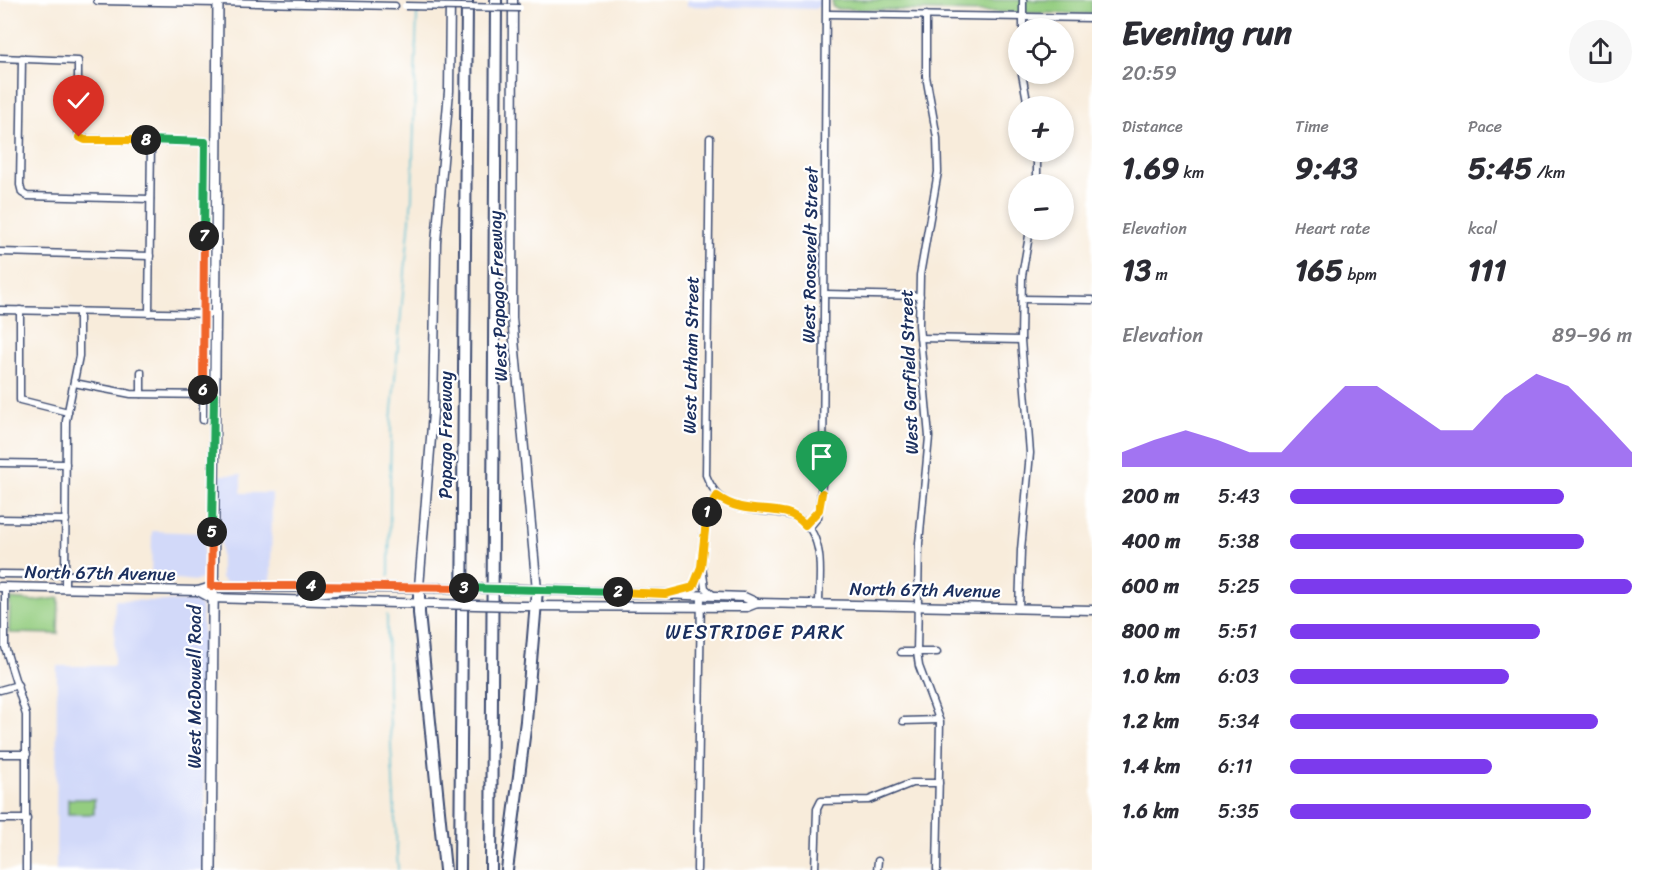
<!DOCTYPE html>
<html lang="en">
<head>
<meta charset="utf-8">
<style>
	:root { --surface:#fff; --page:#f7f7f7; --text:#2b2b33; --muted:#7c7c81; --accent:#7c3aed }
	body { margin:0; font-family:Sriracha,sans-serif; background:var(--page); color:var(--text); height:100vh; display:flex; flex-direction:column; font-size:22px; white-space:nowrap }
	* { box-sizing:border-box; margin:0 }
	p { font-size:20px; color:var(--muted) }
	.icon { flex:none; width:33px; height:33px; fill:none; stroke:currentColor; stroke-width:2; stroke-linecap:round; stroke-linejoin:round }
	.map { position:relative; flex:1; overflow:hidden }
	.details { display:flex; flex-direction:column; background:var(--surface); width:570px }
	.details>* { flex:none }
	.controls { position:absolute; left:1008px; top:18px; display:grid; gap:12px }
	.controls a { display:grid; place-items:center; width:66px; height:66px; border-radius:50%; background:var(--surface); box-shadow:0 3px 9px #0003; font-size:30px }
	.pin { position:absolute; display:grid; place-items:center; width:51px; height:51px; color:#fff; margin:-62px -26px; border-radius:50% 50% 50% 0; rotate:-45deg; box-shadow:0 0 6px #0007 }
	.pin .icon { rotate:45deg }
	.km { position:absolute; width:30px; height:30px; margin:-15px; border-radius:50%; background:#222; color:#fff; font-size:16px; line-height:30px; text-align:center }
	.round { display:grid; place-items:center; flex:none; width:63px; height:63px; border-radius:32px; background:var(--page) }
	.headline { display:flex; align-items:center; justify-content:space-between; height:102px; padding:0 30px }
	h1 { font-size:33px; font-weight:700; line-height:45px }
	.metrics { display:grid; grid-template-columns:repeat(3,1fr); gap:9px; height:102px; padding:6px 30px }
	.metrics div { display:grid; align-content:center }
	.metrics b { font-size:30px; font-weight:700 }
	.metrics small { font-size:16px; font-weight:400 }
	.metrics p { font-size:16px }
	.chart { height:168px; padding:12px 30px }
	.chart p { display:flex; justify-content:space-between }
	.chart svg { width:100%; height:108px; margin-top:6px; fill:var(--accent); opacity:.7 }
	ul { padding:0 30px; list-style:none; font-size:20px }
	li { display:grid; grid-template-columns:96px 72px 1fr; align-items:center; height:45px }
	li i { height:15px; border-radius:8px; background:var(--accent) }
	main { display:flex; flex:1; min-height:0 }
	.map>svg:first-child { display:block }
</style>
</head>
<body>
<main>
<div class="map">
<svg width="1092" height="870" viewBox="0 0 1092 870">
	<rect width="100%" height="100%" fill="#fff"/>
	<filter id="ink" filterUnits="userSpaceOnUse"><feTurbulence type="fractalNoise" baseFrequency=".0167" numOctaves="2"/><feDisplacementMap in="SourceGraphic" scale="12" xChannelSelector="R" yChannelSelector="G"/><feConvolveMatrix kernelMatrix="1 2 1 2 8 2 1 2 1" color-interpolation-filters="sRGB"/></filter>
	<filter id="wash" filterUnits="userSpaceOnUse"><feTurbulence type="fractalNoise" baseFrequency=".008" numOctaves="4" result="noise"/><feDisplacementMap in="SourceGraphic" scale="24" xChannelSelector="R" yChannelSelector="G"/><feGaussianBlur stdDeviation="1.35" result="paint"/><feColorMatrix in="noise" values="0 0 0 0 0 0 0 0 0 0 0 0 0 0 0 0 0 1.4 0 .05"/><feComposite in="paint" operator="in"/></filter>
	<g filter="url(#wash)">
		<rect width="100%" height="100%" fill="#f8ecdb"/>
		<g fill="#d2d9f9">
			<path d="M687,0h135l-1,5 -6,4 -128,-3z"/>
			<path d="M220,475h21v18h31l-1,89h-45l-5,-4z"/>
			<path d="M152,531l52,2 -1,45 -6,3 -32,-3 -14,2z"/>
			<path d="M115,600l79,2 7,4 3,36 -3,111 4,43 -1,74h-148l1,-204h57z"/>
		</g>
		<g fill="#94cd80" stroke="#587e6f" stroke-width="1.5">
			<path d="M832,0h260v14l-256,-5 -4,-3z"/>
			<path d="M59,598l-1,36 -49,-1 1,-34 24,2z"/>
			<rect x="68" y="799" width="26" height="15"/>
		</g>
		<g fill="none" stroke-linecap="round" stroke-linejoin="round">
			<g stroke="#52bbd0" stroke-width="1.5">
				<path d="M389,575l2,-154 21,-224 5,-187"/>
				<path d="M387,615l1,77 10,178"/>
			</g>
		</g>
	</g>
	<g filter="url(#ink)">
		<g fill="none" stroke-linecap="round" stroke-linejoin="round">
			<g stroke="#3c4b71" stroke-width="9">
				<g id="street">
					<path d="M218,2l177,4"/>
					<path d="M828,14l264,4"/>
					<path d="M926,15v61l11,62 1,34 -18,103 -1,50 10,112 -10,106 -2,109 2,14 21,56 -3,148"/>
					<path d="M1023,28v-28"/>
					<path d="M0,58l78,3v67l1,9 6,2 120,3 -2,278"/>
					<path d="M22,58l-2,127 2,8 5,3 123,3"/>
					<path d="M1022,74l6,32"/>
					<path d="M710,138l-4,337c25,65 98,7 112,74 4,17 1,37 1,55"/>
					<path d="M1037,152v32"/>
					<path d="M0,252l150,4"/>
					<path d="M825,294l95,2"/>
					<path d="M1022,299l70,1"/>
					<path d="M0,310l215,4"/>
					<path d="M20,310v90l48,12"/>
					<path d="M149,313l2,-173"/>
					<path d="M920,338l101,2"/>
					<path d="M74,383l57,11 83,1"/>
					<path d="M141,394v-22"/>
					<path d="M0,463l66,1"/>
					<path d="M0,519l66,1"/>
					<path d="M809,528l9,-11 5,-41 3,-476"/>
					<path d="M702,567l3,21 9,8"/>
					<path d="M0,574l85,1"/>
					<path d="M5,587v60l21,68v155"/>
					<path d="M65,588l1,-167 13,-65v-45"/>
					<path d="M680,592l13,-5c18,-30 2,-59 24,-91"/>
					<path d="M1019,609l2,-59 9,-97 -9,-113 1,-64 8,-46"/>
					<path d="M901,652h36"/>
					<path d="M0,690l18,-5"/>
					<path d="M903,721l36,-1"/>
					<path d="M0,754h27"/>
					<path d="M0,819h27"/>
					<path d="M697,870l4,-275"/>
					<path d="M815,870l2,-61 4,-8 48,-1 43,-17h27"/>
					<path d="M877,870l1,-9"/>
				</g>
			</g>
			<g stroke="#3c4b71" stroke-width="11">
				<g id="secondary">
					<path d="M98,0l120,2"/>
					<path d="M513,0l-1,318 25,272"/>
					<path d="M0,587l198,4 13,-4 223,1"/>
					<path d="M419,587l14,-174 3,-171 13,-151 1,-91"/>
					<path d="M519,589l225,8 13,6"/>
					<path d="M198,591l13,7 223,6"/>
					<path d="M299,601l6,-7 49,-5"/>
					<path d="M520,606l227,1 10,-4 335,7"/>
				</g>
			</g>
			<g stroke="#3c4b71" stroke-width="12">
				<path id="primary" d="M211,870l7,-870"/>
			</g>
			<g stroke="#3c4b71" stroke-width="14">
				<g id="highway">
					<path d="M419,587v26l26,257"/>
					<path d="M460,870l7,-870"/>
					<path d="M491,870l5,-870"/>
					<path d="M507,870l19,-149 11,-131"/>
				</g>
			</g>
			<use href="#street" stroke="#fff" stroke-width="6"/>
			<use href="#secondary" stroke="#fff" stroke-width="8"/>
			<use href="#primary" stroke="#fff" stroke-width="9"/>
			<use href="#highway" stroke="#fff" stroke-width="10"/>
			<g stroke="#3c4b71" stroke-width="9" stroke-linecap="butt">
				<path id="street-bridge" d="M405,6l115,2"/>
			</g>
			<g stroke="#3c4b71" stroke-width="11" stroke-linecap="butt">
				<g id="secondary-bridge">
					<path d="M434,588l85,1"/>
					<path d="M434,604l86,2"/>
				</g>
			</g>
			<use href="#street-bridge" stroke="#fff" stroke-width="6"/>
			<use href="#secondary-bridge" stroke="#fff" stroke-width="8"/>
		</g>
	</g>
	<g fill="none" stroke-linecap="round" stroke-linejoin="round" filter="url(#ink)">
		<g stroke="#fff" stroke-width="12">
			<path id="split-1" d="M707,512l10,-16c31,24 66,3 88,29l14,-15 3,-17"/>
		</g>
		<g stroke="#fff" stroke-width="12">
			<path id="split-2" d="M618,592l48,2 27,-7 8,-20 6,-55"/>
		</g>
		<g stroke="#fff" stroke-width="12">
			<path id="split-3" d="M464,588l154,4"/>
		</g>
		<g stroke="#fff" stroke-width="12">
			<path id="split-4" d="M311,586l153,2"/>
		</g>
		<g stroke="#fff" stroke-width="12">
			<path id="split-5" d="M212,532l-1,54h100"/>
		</g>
		<g stroke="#fff" stroke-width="12">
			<path id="split-6" d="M203,390v5h11l-2,137"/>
		</g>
		<g stroke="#fff" stroke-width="12">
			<path id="split-7" d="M203,390l1,-154"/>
		</g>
		<g stroke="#fff" stroke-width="12">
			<path id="split-8" d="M146,140l59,2 -1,94"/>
		</g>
		<g stroke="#fff" stroke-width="12">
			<path id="split-9" d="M79,137l6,3h61"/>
		</g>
		<use href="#split-1" stroke="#f5b400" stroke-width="8"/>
		<use href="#split-2" stroke="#f5b400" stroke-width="8"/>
		<use href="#split-3" stroke="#22a559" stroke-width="8"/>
		<use href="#split-4" stroke="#f0652b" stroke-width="8"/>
		<use href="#split-5" stroke="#f0652b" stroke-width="8"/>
		<use href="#split-6" stroke="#22a559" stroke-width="8"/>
		<use href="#split-7" stroke="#f0652b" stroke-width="8"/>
		<use href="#split-8" stroke="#22a559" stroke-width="8"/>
		<use href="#split-9" stroke="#f5b400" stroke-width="8"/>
	</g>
	<g text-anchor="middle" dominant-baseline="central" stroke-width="4.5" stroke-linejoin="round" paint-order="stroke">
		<g font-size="18" fill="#1b2f5e" stroke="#fff">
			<text transform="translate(810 255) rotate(-89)">West Roosevelt Street</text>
			<text transform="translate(498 296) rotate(-92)">West Papago Freeway</text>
			<text transform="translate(691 355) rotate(-89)">West Latham Street</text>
			<text transform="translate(909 372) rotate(-92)">West Garfield Street</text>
			<text transform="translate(446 435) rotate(-90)">Papago Freeway</text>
			<text transform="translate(100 573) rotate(1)">North 67th Avenue</text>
			<text transform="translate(925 590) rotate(1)">North 67th Avenue</text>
			<text transform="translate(195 687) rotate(-90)">West McDowell Road</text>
		</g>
		<g font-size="20" letter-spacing="1.5" fill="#1b2f5e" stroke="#fff">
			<text x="755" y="632">WESTRIDGE PARK</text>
		</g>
	</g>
</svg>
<div class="controls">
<a><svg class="icon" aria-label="locate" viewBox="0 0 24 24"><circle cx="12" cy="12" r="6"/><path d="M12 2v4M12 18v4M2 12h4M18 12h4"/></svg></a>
<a>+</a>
<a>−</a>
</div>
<div class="pin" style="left:822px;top:493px;background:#1e9e55"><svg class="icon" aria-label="arrive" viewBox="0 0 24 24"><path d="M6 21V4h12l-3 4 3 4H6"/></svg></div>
<div class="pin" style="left:79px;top:137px;background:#d93025"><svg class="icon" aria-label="check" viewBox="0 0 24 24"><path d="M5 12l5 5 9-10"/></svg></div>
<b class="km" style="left:707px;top:512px">1</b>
<b class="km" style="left:618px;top:592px">2</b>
<b class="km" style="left:464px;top:588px">3</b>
<b class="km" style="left:311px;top:586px">4</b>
<b class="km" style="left:212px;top:532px">5</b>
<b class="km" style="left:203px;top:390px">6</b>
<b class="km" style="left:204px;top:236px">7</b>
<b class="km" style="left:146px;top:140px">8</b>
</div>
<section class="details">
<div class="headline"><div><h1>Evening run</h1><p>20:59</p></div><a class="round"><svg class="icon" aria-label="share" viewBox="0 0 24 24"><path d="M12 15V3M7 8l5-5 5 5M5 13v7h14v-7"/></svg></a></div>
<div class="metrics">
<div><p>Distance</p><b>1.69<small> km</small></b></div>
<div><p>Time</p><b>9:43</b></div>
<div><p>Pace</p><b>5:45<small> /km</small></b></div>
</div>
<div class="metrics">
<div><p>Elevation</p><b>13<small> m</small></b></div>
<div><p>Heart rate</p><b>165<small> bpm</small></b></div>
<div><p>kcal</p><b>111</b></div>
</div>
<div class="chart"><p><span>Elevation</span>89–96 m</p>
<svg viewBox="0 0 160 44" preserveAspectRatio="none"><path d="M0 44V38L10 33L20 29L30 33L40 38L50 38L60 24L70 11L80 11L90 20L100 29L110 29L120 15L130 6L140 11L150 24L160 38V44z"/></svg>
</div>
<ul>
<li><b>200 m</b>5:43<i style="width:80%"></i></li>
<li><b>400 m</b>5:38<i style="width:86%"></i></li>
<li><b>600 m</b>5:25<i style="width:100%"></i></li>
<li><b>800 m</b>5:51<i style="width:73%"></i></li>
<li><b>1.0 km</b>6:03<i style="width:64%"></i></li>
<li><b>1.2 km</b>5:34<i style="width:90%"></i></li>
<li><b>1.4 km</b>6:11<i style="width:59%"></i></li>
<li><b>1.6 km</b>5:35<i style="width:88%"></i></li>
</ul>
</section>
</main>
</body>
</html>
